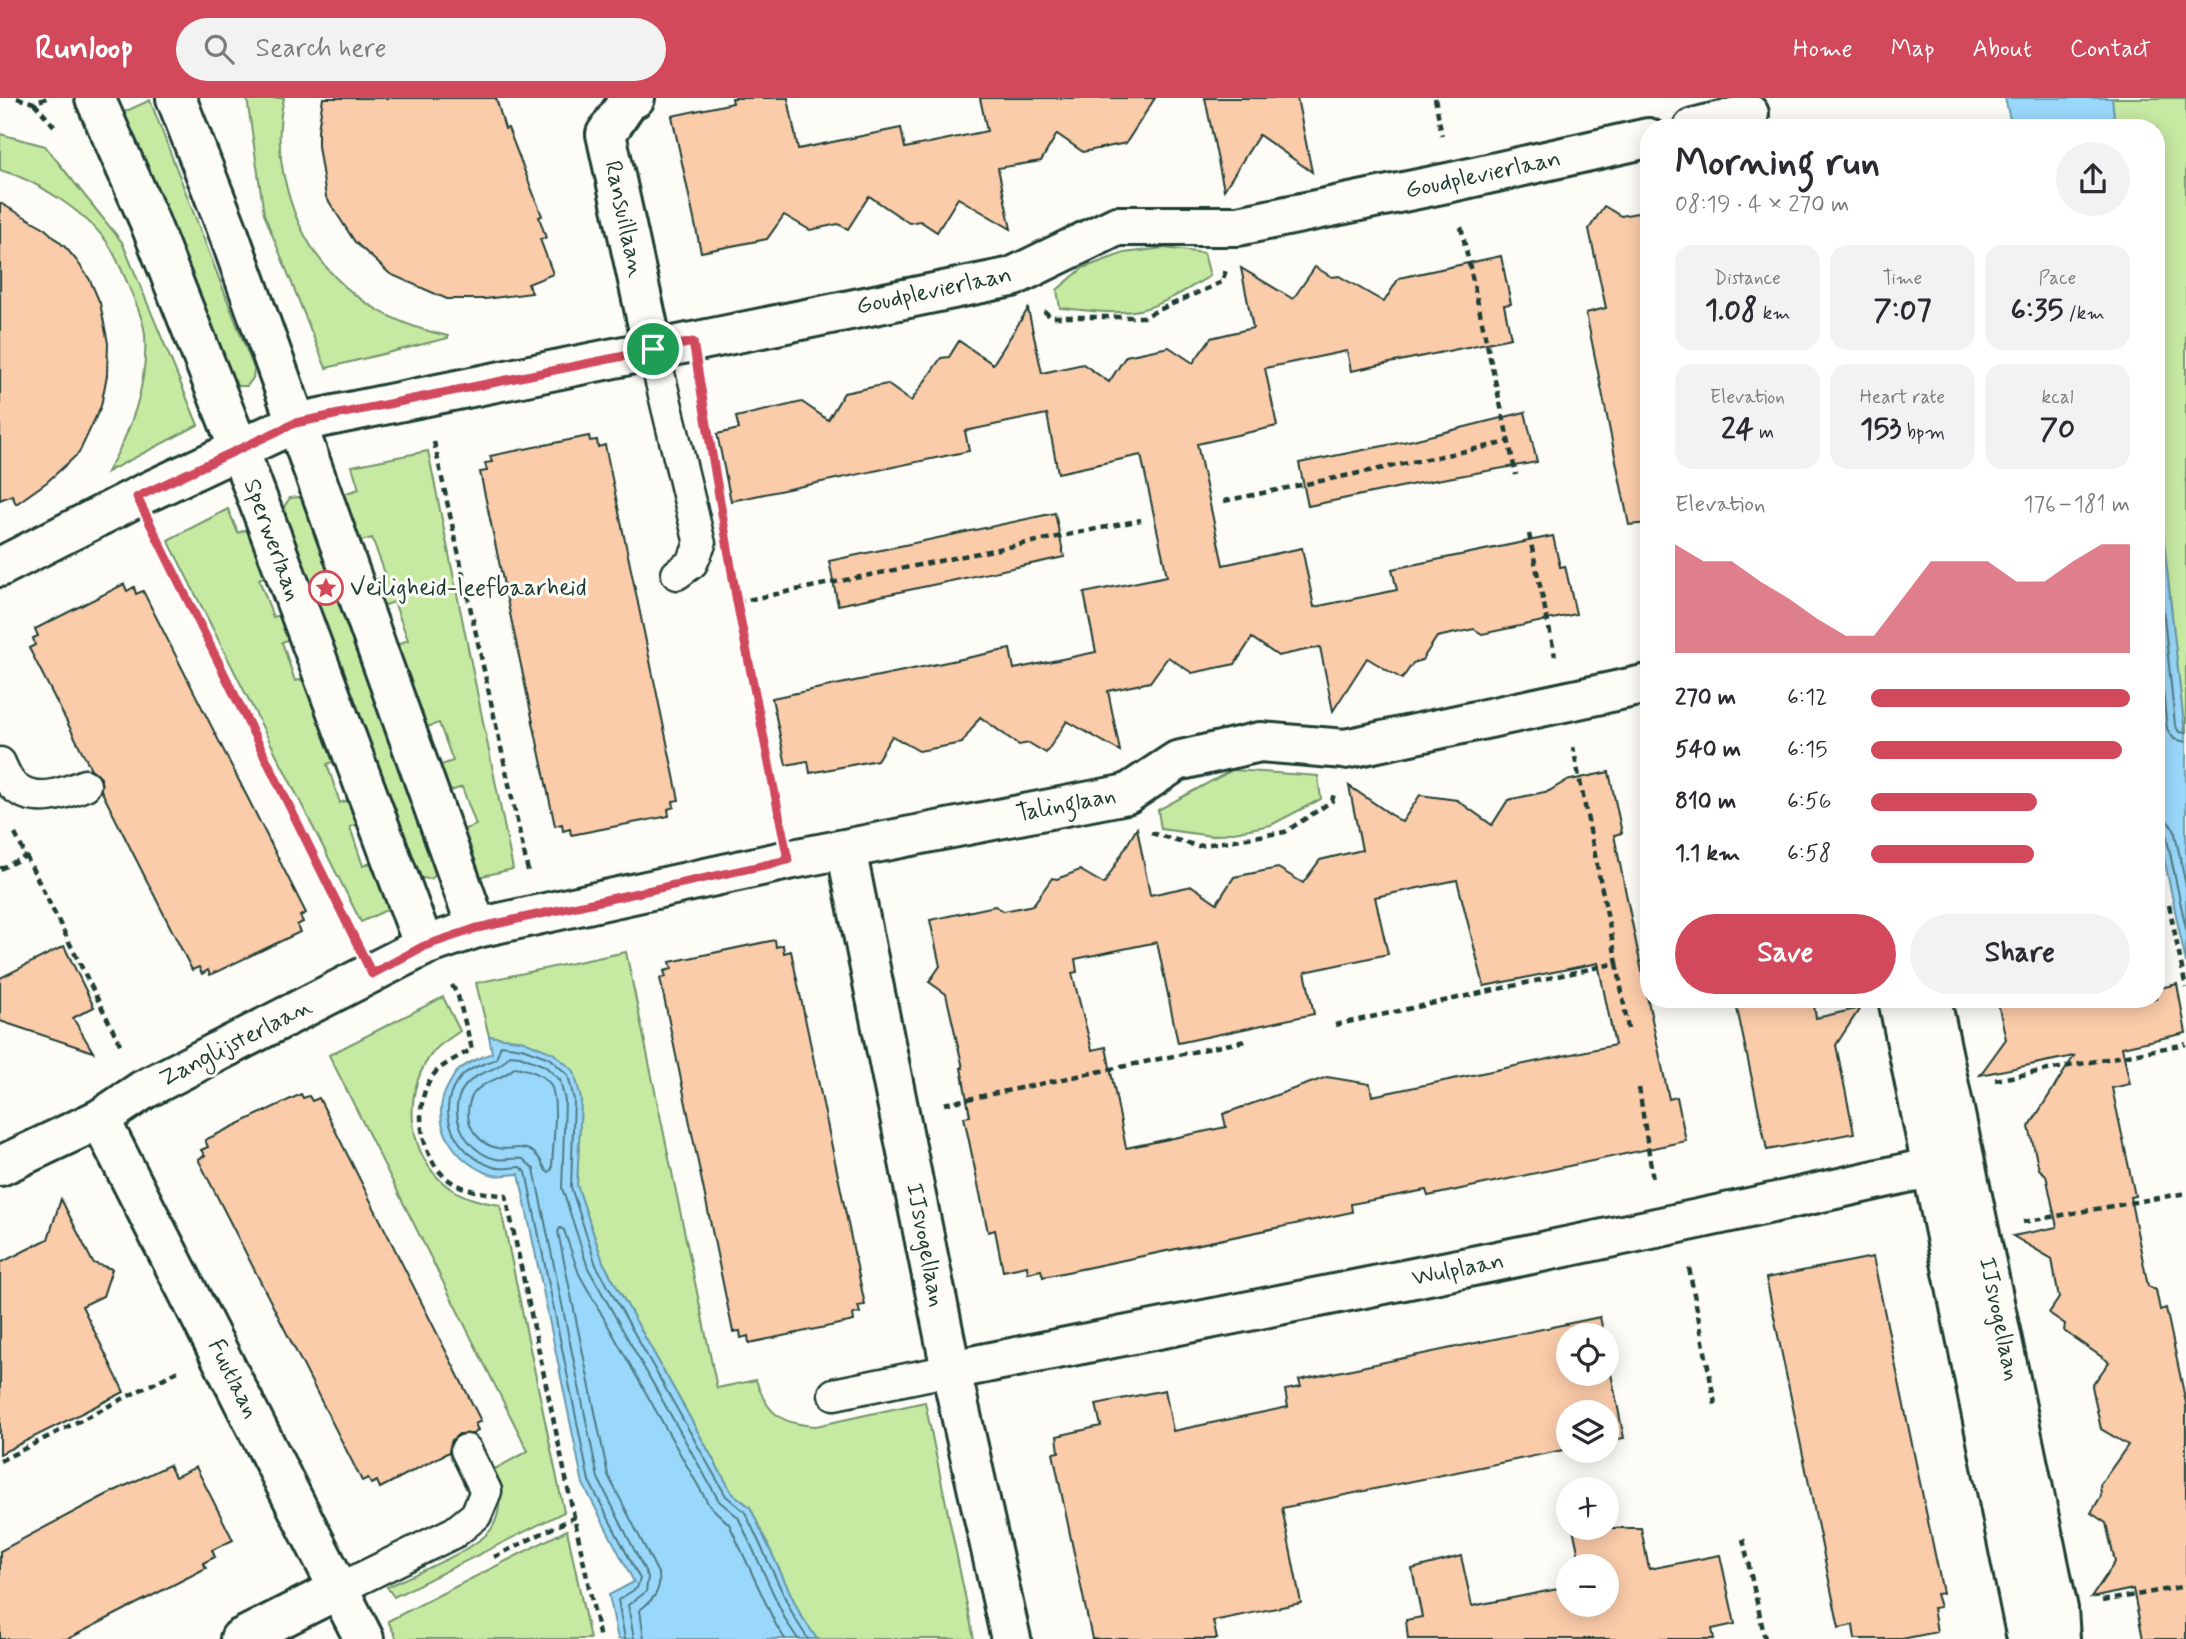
<!DOCTYPE html>
<html lang="en">
<head>
<meta charset="utf-8">
<style>
	:root { --surface:#fff; --page:#f2f2f3; --text:#2b2b33; --muted:#7c7c81; --accent:#d1495b }
	body { margin:0; font-family:Mynerve,sans-serif; background:var(--page); color:var(--text); height:100vh; display:flex; flex-direction:column; font-size:26px; white-space:nowrap }
	* { box-sizing:border-box; margin:0 }
	p { font-size:23px; color:var(--muted) }
	.icon { flex:none; width:38px; height:38px; fill:none; stroke:currentColor; stroke-width:2; stroke-linecap:round; stroke-linejoin:round }
	.map { position:relative; flex:1; overflow:hidden }
	.side { position:absolute; left:1640px; top:21px; width:525px; height:889px; display:flex; flex-direction:column; background:var(--surface); border-radius:28px; box-shadow:0 4px 18px #0003 }
	.side>* { flex:none }
	.tools { position:absolute; left:1556px; top:1225px; display:grid; gap:14px }
	.tools a { display:grid; place-items:center; width:63px; height:63px; border-radius:50%; background:var(--surface); box-shadow:0 4px 18px #0003; font-size:35px }
	.pin { position:absolute; display:grid; place-items:center; width:60px; height:60px; color:#fff; margin:-30px; border:4px solid #fff; border-radius:50%; box-shadow:0 2px 7px #0007 }
	.round { display:grid; place-items:center; flex:none; width:74px; height:74px; border-radius:37px; background:var(--page) }
	.summary { display:flex; align-items:center; justify-content:space-between; height:119px; padding:0 35px }
	h1 { font-size:38px; font-weight:800; line-height:52px }
	.metrics { display:grid; grid-template-columns:repeat(3,1fr); gap:10px; height:119px; padding:7px 35px }
	.metrics div { display:grid; align-content:center; border-radius:18px; background:var(--page); text-align:center }
	.metrics b { font-size:30px; font-weight:800 }
	.metrics small { font-size:19px; font-weight:400 }
	.metrics p { font-size:19px }
	.chart { height:196px; padding:14px 35px }
	.chart p { display:flex; justify-content:space-between }
	.chart svg { width:100%; height:126px; margin-top:7px; fill:var(--accent); opacity:.7 }
	.action { display:flex; gap:14px; margin-top:auto; padding:14px 35px }
	.action a { flex:1; height:80px; border-radius:42px; background:var(--accent); color:#fff; font-size:28px; font-weight:800; line-height:80px; text-align:center }
	.action a+a { background:var(--page); color:var(--text) }
	ul { padding:0 35px; list-style:none; font-size:23px }
	li { display:grid; grid-template-columns:112px 84px 1fr; align-items:center; height:52px }
	li i { height:18px; border-radius:9px; background:var(--accent) }
	header { display:flex; align-items:center; gap:42px; box-sizing:border-box; height:98px; padding:0 35px; background:var(--accent); color:#fff }
	header strong { font-size:33px }
	nav { display:flex; gap:38px; margin-inline-start:auto; font-size:24px }
	.search { width:490px; height:63px; background:var(--page); display:flex; align-items:center; gap:18px; box-sizing:border-box; padding:0 24px; border-radius:38px; color:var(--muted); font-size:26px }
	.map>svg:first-child { display:block }
</style>
</head>
<body>
<header>
<strong>Runloop</strong>
<div class="search"><svg class="icon" aria-label="search" viewBox="0 0 24 24"><circle cx="10" cy="10" r="6"/><path d="M15 15l6 6"/></svg>Search here</div>
<nav><a>Home</a><a>Map</a><a>About</a><a>Contact</a></nav>
</header>
<div class="map">
<svg width="2186" height="1541" viewBox="0 0 2186 1541">
	<rect width="100%" height="100%" fill="#fdfcf7"/>
	<filter id="ink" filterUnits="userSpaceOnUse"><feTurbulence type="fractalNoise" baseFrequency=".0143" numOctaves="2"/><feDisplacementMap in="SourceGraphic" scale="14" xChannelSelector="R" yChannelSelector="G"/><feConvolveMatrix kernelMatrix="1 2 1 2 8 2 1 2 1" color-interpolation-filters="sRGB"/></filter>
	<g filter="url(#ink)">
		<g fill="#c7eaa3" stroke="#73946c" stroke-width="2">
			<path d="M247,0h37c-7,30 -5,62 3,91 21,81 80,130 161,147v2l-122,30 -62,-154z"/>
			<path d="M2112,0h74v646l-30,-275v-341h-41z"/>
			<path d="M150,2l104,269 -1,9 -6,8h-12l-113,-273z"/>
			<path d="M0,36l45,12 77,96 76,183 -91,47c25,-42 41,-88 38,-137 -1,-14 -8,-29 -13,-41 -7,-17 -14,-34 -23,-49 -22,-32 -72,-65 -109,-75z"/>
			<path d="M1164,150l40,5 6,23c-22,13 -47,29 -71,34 -25,5 -54,0 -79,-2l-3,-18 26,-22 41,-15z"/>
			<path d="M428,353l85,418 -35,8 -16,-47 14,-5 -14,-38 -14,5 -10,-26 15,-5 -14,-38 -15,5 -30,-82 14,-6 -14,-38 -14,5 -9,-25 15,-6 -14,-38 -15,4 -17,-47 19,-6 -7,-23z"/>
			<path d="M298,399l10,3 131,372 -8,7 -11,-1 -7,-7 -132,-360 9,-13z"/>
			<path d="M228,411l10,24 17,-7 18,47 -14,6 14,38 14,-4 8,24 -13,5 13,39 14,-3 31,81 -13,5 13,39 13,-5 10,24 -13,5 13,39 13,-5 17,46 -32,15 -193,-382z"/>
			<path d="M1232,672l86,6 3,23 -50,26 -59,11 -51,-7 -3,-19z"/>
			<path d="M626,854l91,436 39,-8c11,34 25,44 60,46l109,-24 49,237h-157l-17,-25 -50,-107 -18,-14 -129,-231 -26,-77 4,-86 -57,-58 -35,-5 -13,-53z"/>
			<path d="M443,899l17,34c-8,6 -19,12 -26,20 -31,37 -28,96 6,129 16,16 39,22 60,25l64,307 -170,85 -7,-10c24,-12 93,-39 105,-59 10,-17 10,-40 1,-58l35,-19 -199,-396z"/>
			<path d="M567,1432l23,109h-193l-9,-18z"/>
		</g>
		<g fill="#9ad8fb" stroke="#699aab" stroke-width="2">
			<path d="M2005,0h107l3,30h-103z"/>
			<path d="M2156,371l30,275v219l-30,-143z"/>
			<path d="M489,938l35,5 29,12 21,18 7,28 -4,86 26,77 129,231 18,14 50,107 17,25h-199l-9,-44 25,-13 -51,-98 -64,-310c-8,0 -18,3 -26,1 -36,-10 -65,-51 -46,-87 4,-6 6,-14 12,-18 9,-8 22,-13 33,-17z"/>
		</g>
		<g fill="none" stroke-linecap="round" stroke-linejoin="round">
			<g stroke="#507b84" stroke-width="2">
				<path d="M2156,439l19,188 4,7 7,1"/>
				<path d="M2156,525l11,106 7,10 12,3"/>
				<path d="M2156,721l11,2 7,8 12,57"/>
				<path d="M2156,730l6,1 4,5 20,95"/>
				<path d="M515,969c11,2 28,7 35,17 10,15 2,66 2,85l-3,3 -3,-1c-4,-9 -8,-17 -17,-21 -10,-5 -21,1 -32,-2 -15,-3 -29,-18 -29,-35 0,-8 3,-19 10,-24 11,-10 26,-10 37,-22z"/>
				<path d="M625,1541l-7,-39 19,-12 3,-9 -51,-98 -63,-309 -6,-5c-9,0 -19,3 -27,0 -37,-12 -62,-58 -31,-91 8,-9 23,-12 34,-17l5,-14 21,3 27,10 19,17 6,25 -3,87 25,78 130,231 19,16 49,105 14,22"/>
				<path d="M634,1541l-6,-34 18,-13 2,-15 -50,-99 -64,-309 -11,-10c-9,-2 -18,2 -27,0 -32,-7 -54,-52 -27,-77 14,-14 26,-8 41,-27l10,1 25,10 15,14 5,21 -3,87 26,80 131,233 19,16 48,104 12,18"/>
				<path d="M644,1541l-4,-29c12,-10 21,-17 19,-35l-51,-100 -50,-243 2,-4 4,2 15,44 130,231 20,19 47,101 9,14"/>
			</g>
		</g>
		<g fill="#fbccaa" stroke="#1f3d34" stroke-width="2" fill-rule="evenodd">
			<path d="M323,0h173l9,31 3,-1 34,88 -3,1 7,21 -6,1 13,35 -25,10 4,9 -47,6h-38l-57,-25 -35,-32 -29,-45 -8,-51v-16z"/>
			<path d="M732,0h56l10,51 103,-21 4,20 82,-17 -7,-33h175l-29,45 -43,9 -26,-18 -16,27 -43,7 13,61 -53,-31 -21,34 -17,-11 -11,2 -40,-27 -21,33 -10,-5 -28,6 -26,-15 -17,24 -66,13 -29,-136 61,-13z"/>
			<path d="M1205,0h92l15,74 -53,-37 -35,55z"/>
			<path d="M0,105l43,24 24,22 10,12 13,19 10,23 8,40 -1,32 -6,31 -22,47 -32,29 -31,22 -4,-9 -12,5z"/>
			<path d="M1604,108l17,10 27,-5v312l-19,2 -43,-212 20,-5 -17,-79z"/>
			<path d="M1501,158l10,48 -7,1 7,33 -160,33 -4,-20 -82,17 12,58 -80,18 26,121 79,-17 12,59 83,-17 -5,-21 161,-33 7,31 5,-1 11,48 -94,20 -8,-5 -37,8 -15,23 -9,3 -11,16 -35,-21 -34,53 -13,-64 -42,9 -26,-18 -17,26 -43,9 -24,-16 -18,25 -42,9 12,60 -53,-30 -21,32 -17,-10 -10,2 -39,-28 -18,26 -43,8 -27,-15 -15,24 -67,13 -2,-12 -22,4 -14,-67 238,-49 4,20 82,-17 -12,-59 83,-17 -26,-121 -83,18 -11,-59 -82,17 4,20 -238,50 -14,-67 22,-5 -3,-12 66,-15 26,18 16,-27 43,-9 24,17 30,-43 8,-1 10,-16 34,23 35,-55 14,64 41,-9 26,18 17,-26 43,-9 24,16 18,-25 42,-10 -12,-60 52,31 22,-32 17,10 7,-1 45,26 15,-24z"/>
			<path d="M1525,314l12,50 -117,21 -112,23 -9,-43 114,-23z"/>
			<path d="M589,338l1,5 7,-1 1,7 7,-2 74,355 -6,1 1,6 -6,2 1,7 -98,19 -1,-6 -7,2 -1,-7 -7,2 -75,-354 7,-1 -2,-8 7,-1 -2,-6z"/>
			<path d="M1055,415l9,44 -226,48 -9,-44z"/>
			<path d="M124,486l3,7 7,-4 2,7 7,-3 163,322 -6,3 3,6 -6,3 3,7 -90,43 -2,-5 -6,4 -3,-7 -7,3 -91,-180v-12l-10,-9 -62,-121 6,-3 -2,-7 5,-2 -3,-7z"/>
			<path d="M1609,674l13,61 -8,2 33,161 22,103 8,-2 9,44 -258,55 -2,-6 -75,14 1,8 -309,65 -2,-7 -13,3 -1,-7 -24,5 -8,-41 -7,2 -24,-115 6,-1 -9,-48h2l-17,-74 -17,-12 11,-16 -10,-46 65,-14 9,5 29,-6 19,-27 5,1 23,-9 24,14 33,-56 13,67 42,-9 25,17 17,-26 44,-9 25,15 17,-23 42,-10 -13,-64 53,36 18,-27 37,5 35,25 16,-25 41,-9 17,-10zM1457,782l27,106 114,-23 17,82 -243,51 -2,-12 -43,-7 -104,37 3,13 -100,21 -20,-101 -14,3 -20,-77 5,-1 -2,-13 82,-17 21,101 136,-29 -9,-42 83,-18 -13,-57z"/>
			<path d="M775,842l1,7 7,-2 1,8 7,-2 74,354 -7,1 2,7 -7,1 1,7 -105,22 -1,-7 -7,2 -1,-7 -7,1 -73,-354 6,-1 -2,-6 8,-2 -2,-7z"/>
			<path d="M64,848l30,61 -21,11 20,34 -93,-31v-43z"/>
			<path d="M2177,886l9,49 -64,14 8,37 -18,4 23,108 -5,1 18,89 8,4 4,20 6,-2 20,95v236h-43l-10,-50 -42,9 24,-36 -9,-39 -15,-10 10,-17 -1,-11 28,-40 -27,-16 -9,-43 17,-24 -45,-31 1,-7 -16,-11 10,-15 -7,-39 -39,-23 44,-9 -11,-52 -7,-6 -10,-42 45,-71 -94,19 26,-36 -9,-40h159v-10z"/>
			<path d="M1735,901h78l3,19 44,-10 -24,37 18,88 -87,17z"/>
			<path d="M301,996l2,4 6,-2 3,5 7,-3 162,323 -6,3 3,6 -5,4h-14l-7,6 -3,12 -69,36 -3,-7 -6,3 -3,-6 -6,3 -164,-322 7,-3 -4,-6 7,-3 -3,-7z"/>
			<path d="M61,1101l32,64 19,6 -9,27 -21,10 42,86 -124,62v-191l48,-24z"/>
			<path d="M1873,1159l70,336 -7,1 4,13 -7,1 4,24 -35,7h-47l-2,-14 -14,3 -73,-350z"/>
			<path d="M1600,1219l4,18h-36v39h38v-25l18,89 -18,3v-29h-38v37l-286,59 19,95 -88,18 4,18h-125l-39,-186 6,-1 -2,-16 44,-10 -5,-22 69,-14 8,41 115,-24 -3,-17 16,-3 -2,-7z"/>
			<path d="M169,1367l6,12 21,-10 37,73 -21,10 3,7 -12,6 3,5 -138,71h-68v-88l106,-56z"/>
			<path d="M1573,1430h68l8,41 71,-14 15,69 -23,5 2,10h-306l-2,-19 16,-3 -10,-48 49,-13 11,50 96,-19v18h38v-39h-25z"/>
		</g>
		<g fill="none" stroke-linecap="round" stroke-linejoin="round">
			<g stroke="#1f3d34" stroke-width="35">
				<g id="service">
					<path d="M653,251l47,195 -8,19 -15,11"/>
					<path d="M0,665c3,7 8,19 15,24 20,17 48,7 70,-2"/>
					<path d="M834,1296l117,-24"/>
					<path d="M339,1491l116,-57 21,-17 10,-24 -20,-41"/>
				</g>
			</g>
			<g stroke="#1f3d34" stroke-width="44">
				<g id="minor">
					<path d="M95,0l53,120 91,231 185,497"/>
					<path d="M176,0l50,128 251,702"/>
					<path d="M635,0l-6,2 -23,34 47,215"/>
					<path d="M1693,30l56,-14"/>
					<path d="M0,469l137,-70 158,-74 717,-146 105,-51h121l214,-44 196,-44"/>
					<path d="M846,751l105,521 60,269"/>
					<path d="M1898,901l129,640"/>
					<path d="M1931,901l127,610 2,30"/>
					<path d="M100,1021l264,520"/>
					<path d="M0,1068l100,-47 43,-29 281,-144 53,-18 311,-68 339,-66 50,-33 83,-19 85,7 303,-65"/>
					<path d="M951,1272c338,-67 676,-132 1012,-210"/>
					<path d="M240,1541l99,-50"/>
				</g>
			</g>
			<g stroke="#1f3d34" stroke-width="4.5" stroke-dasharray="7 5" stroke-linecap="butt">
				<path d="M17,0l17,5 13,-5"/>
				<path d="M1435,0l7,38"/>
				<path d="M34,5l20,23"/>
				<path d="M1461,129l55,248"/>
				<path d="M1044,213l7,6h92l79,-35 4,-12"/>
				<path d="M434,344l94,429"/>
				<path d="M1224,403l285,-59"/>
				<path d="M1529,436l26,122"/>
				<path d="M157,440l194,394"/>
				<path d="M732,478l47,239"/>
				<path d="M737,504l404,-82"/>
				<path d="M1151,735l47,13 87,-14 47,-31 2,-7"/>
				<path d="M15,736l107,214"/>
				<path d="M0,771l26,-13"/>
				<path d="M2169,807l17,83"/>
				<path d="M1617,865l11,66"/>
				<path d="M452,887l6,11 14,53c-10,6 -23,12 -33,20 -28,24 -21,85 6,108 16,14 40,16 61,19l94,443"/>
				<path d="M1335,927l282,-62 -44,-216"/>
				<path d="M1995,982l191,-36"/>
				<path d="M1639,990l14,92"/>
				<path d="M944,1006l301,-63"/>
				<path d="M2023,1124l163,-29"/>
				<path d="M1689,1170l27,141"/>
				<path d="M0,1363l178,-90"/>
				<path d="M1743,1441l22,100"/>
				<path d="M494,1459l81,-40"/>
				<path d="M2102,1503l84,-15"/>
			</g>
			<use href="#service" stroke="#fdfcf7" stroke-width="30"/>
			<use href="#minor" stroke="#fdfcf7" stroke-width="38"/>
		</g>
	</g>
	<g fill="none" stroke-linecap="round" stroke-linejoin="round" filter="url(#ink)">
		<g stroke="#fff" stroke-width="14">
			<path id="route" d="M693,244l44,260 51,258 -311,68 -53,18 -52,28 -235,-477 158,-74z"/>
		</g>
		<use href="#route" stroke="#d1495b" stroke-width="9"/>
	</g>
	<defs>
		<g id="sight-ring" transform="scale(1.75)"><circle r="9.5" fill="#fdfcf7" stroke="#d1495b" stroke-width="1.5"/><path d="M0-6L1.8-2.2L6-1.7L2.9 1.2L3.7 5.4L0 3.3L-3.7 5.4L-2.9 1.2L-6-1.7L-1.8-2.2Z" fill="#d1495b"/></g>
	</defs>
	<g fill-rule="evenodd">
		<use href="#sight-ring" x="326" y="490"/>
	</g>
	<g text-anchor="middle" dominant-baseline="central" stroke-width="6" stroke-linejoin="round" paint-order="stroke">
		<g font-size="24" fill="#1f3d34" stroke="#fdfcf7">
			<text transform="translate(1483 77) rotate(-12)">Goudplevierlaan</text>
			<text transform="translate(624 121) rotate(78)">Ransuillaan</text>
			<text transform="translate(934 193) rotate(-12)">Goudplevierlaan</text>
			<text transform="translate(272 442) rotate(70)">Sperwerlaan</text>
			<text transform="translate(1066 707) rotate(-11)">Talinglaan</text>
			<text transform="translate(236 945) rotate(-27)">Zanglijsterlaan</text>
			<text transform="translate(925 1147) rotate(79)">IJsvogellaan</text>
			<text transform="translate(1458 1172) rotate(-11)">Wulplaan</text>
			<text transform="translate(1999 1221) rotate(78)">IJsvogellaan</text>
			<text transform="translate(233 1281) rotate(63)">Fuutlaan</text>
		</g>
		<g font-size="24" fill="#1f3d34" stroke="#fdfcf7" text-anchor="start">
			<text x="350" y="490">Veiligheid-leefbaarheid</text>
		</g>
	</g>
</svg>
<div class="tools">
<a><svg class="icon" aria-label="locate" viewBox="0 0 24 24"><circle cx="12" cy="12" r="6"/><path d="M12 2v4M12 18v4M2 12h4M18 12h4"/></svg></a>
<a><svg class="icon" aria-label="layers" viewBox="0 0 24 24"><path d="M12 4l9 5-9 5-9-5zM3 14l9 5 9-5"/></svg></a>
<a>+</a>
<a>−</a>
</div>
<div class="pin" style="left:653px;top:251px;background:#1e9e55"><svg class="icon" aria-label="arrive" viewBox="0 0 24 24"><path d="M6 21V4h12l-3 4 3 4H6"/></svg></div>
<section class="side">
<div class="summary"><div><h1>Morning run</h1><p>08:19 · 4 × 270 m</p></div><a class="round"><svg class="icon" aria-label="share" viewBox="0 0 24 24"><path d="M12 15V3M7 8l5-5 5 5M5 13v7h14v-7"/></svg></a></div>
<div class="metrics">
<div><p>Distance</p><b>1.08<small> km</small></b></div>
<div><p>Time</p><b>7:07</b></div>
<div><p>Pace</p><b>6:35<small> /km</small></b></div>
</div>
<div class="metrics">
<div><p>Elevation</p><b>24<small> m</small></b></div>
<div><p>Heart rate</p><b>153<small> bpm</small></b></div>
<div><p>kcal</p><b>70</b></div>
</div>
<div class="chart"><p><span>Elevation</span>176–181 m</p>
<svg viewBox="0 0 160 44" preserveAspectRatio="none"><path d="M0 44V6L10 12L20 12L30 19L40 25L50 32L60 38L70 38L80 25L90 12L100 12L110 12L120 19L130 19L140 12L150 6L160 6V44z"/></svg>
</div>
<ul>
<li><b>270 m</b>6:12<i style="width:100%"></i></li>
<li><b>540 m</b>6:15<i style="width:97%"></i></li>
<li><b>810 m</b>6:56<i style="width:64%"></i></li>
<li><b>1.1 km</b>6:58<i style="width:63%"></i></li>
</ul>
<div class="action"><a>Save</a><a>Share</a></div>
</section>
</div>
</body>
</html>
